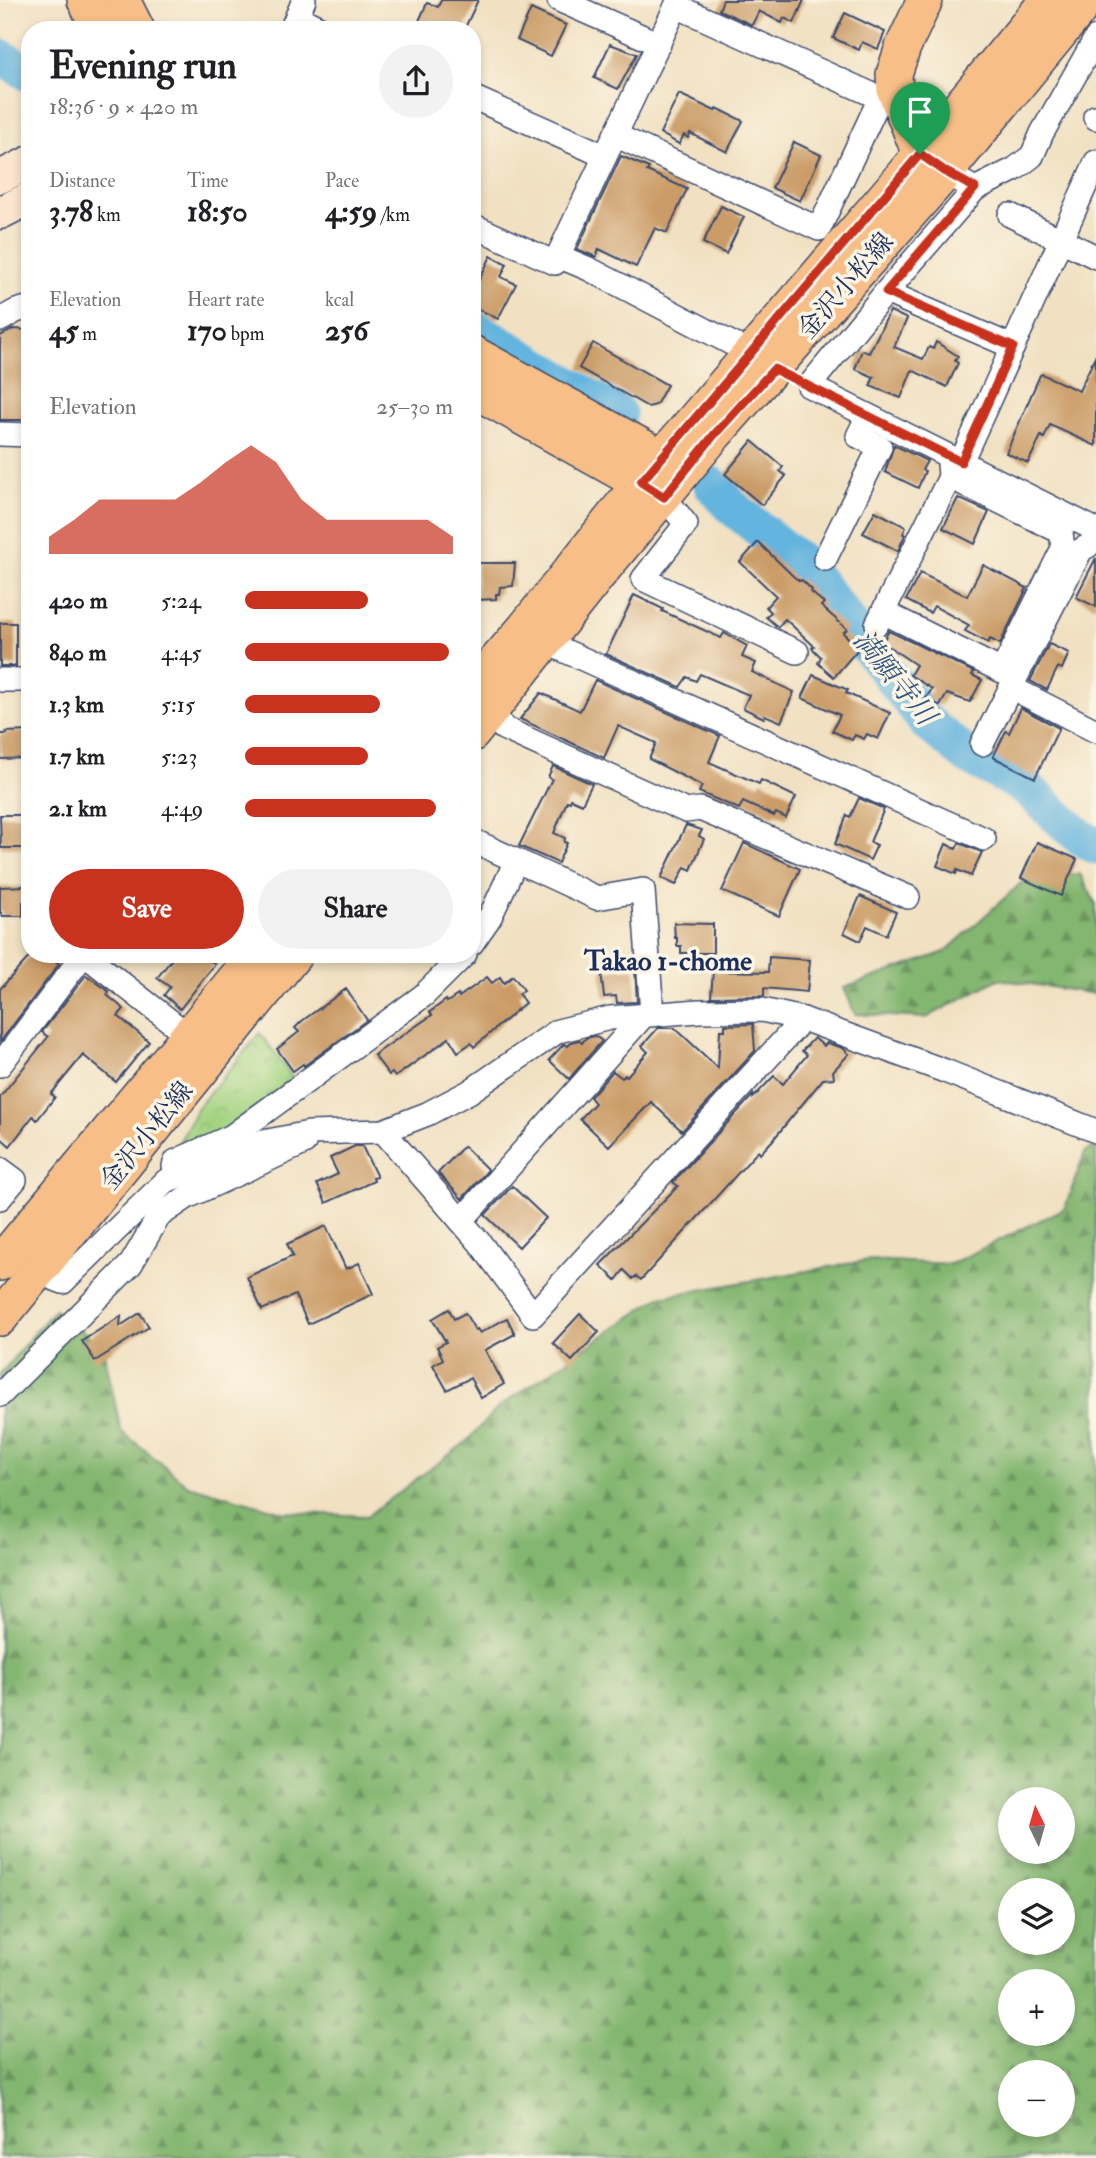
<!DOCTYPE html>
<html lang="en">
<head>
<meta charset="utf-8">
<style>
	:root { --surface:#fff; --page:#f2f2f2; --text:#202124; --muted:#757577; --accent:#c8321e }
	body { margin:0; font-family:"IM FELL Double Pica","Noto Serif JP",serif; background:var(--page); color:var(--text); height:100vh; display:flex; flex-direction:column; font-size:26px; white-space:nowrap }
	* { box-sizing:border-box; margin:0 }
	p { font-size:23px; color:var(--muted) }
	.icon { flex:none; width:38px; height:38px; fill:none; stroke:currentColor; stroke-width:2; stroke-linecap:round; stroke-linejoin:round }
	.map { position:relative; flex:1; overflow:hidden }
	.panel { position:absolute; left:21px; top:21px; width:460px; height:942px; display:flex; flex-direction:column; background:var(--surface); border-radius:28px; box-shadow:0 4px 10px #0003 }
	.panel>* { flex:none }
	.needle { width:46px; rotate:355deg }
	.buttons { position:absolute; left:998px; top:1787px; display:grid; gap:14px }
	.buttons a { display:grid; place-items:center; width:77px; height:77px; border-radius:50%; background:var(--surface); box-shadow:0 4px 10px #0003; font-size:35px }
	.pin { position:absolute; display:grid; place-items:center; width:60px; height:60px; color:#fff; margin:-72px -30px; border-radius:50% 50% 50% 0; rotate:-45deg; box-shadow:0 0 7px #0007 }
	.pin .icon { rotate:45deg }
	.round { display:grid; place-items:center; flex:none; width:74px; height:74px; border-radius:37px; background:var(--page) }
	.head { display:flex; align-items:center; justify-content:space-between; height:119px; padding:0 28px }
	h1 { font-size:38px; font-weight:700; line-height:52px }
	.stats { display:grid; grid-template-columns:repeat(3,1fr); gap:10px; height:119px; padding:7px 28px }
	.stats div { display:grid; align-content:center }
	.stats b { font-size:30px; font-weight:700 }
	.stats small { font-size:19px; font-weight:400 }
	.stats p { font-size:19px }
	.chart { height:196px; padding:14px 28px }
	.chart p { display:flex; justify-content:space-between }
	.chart svg { width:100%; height:126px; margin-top:7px; fill:var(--accent); opacity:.7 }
	.primary-button { display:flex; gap:14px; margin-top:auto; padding:14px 28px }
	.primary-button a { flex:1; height:80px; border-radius:42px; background:var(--accent); color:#fff; font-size:28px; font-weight:700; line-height:80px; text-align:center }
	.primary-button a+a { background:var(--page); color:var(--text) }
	ul { padding:0 28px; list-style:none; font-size:23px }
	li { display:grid; grid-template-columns:112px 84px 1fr; align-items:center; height:52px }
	li i { height:18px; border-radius:9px; background:var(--accent) }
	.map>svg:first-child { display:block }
</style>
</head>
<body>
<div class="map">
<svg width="1096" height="2158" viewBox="0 0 1096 2158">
	<defs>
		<pattern id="forest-firs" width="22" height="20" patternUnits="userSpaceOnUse" patternTransform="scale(1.75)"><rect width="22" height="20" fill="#83b670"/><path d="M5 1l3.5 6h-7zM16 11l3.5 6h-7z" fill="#6a945f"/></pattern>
		<pattern id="park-crowns" width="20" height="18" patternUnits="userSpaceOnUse" patternTransform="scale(1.75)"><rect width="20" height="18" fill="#a4d482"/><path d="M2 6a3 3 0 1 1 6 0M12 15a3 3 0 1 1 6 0" fill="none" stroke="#8db673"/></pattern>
	</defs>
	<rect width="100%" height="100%" fill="#fcf5e5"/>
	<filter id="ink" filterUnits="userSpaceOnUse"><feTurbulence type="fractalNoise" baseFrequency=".0143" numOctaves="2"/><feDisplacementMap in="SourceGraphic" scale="14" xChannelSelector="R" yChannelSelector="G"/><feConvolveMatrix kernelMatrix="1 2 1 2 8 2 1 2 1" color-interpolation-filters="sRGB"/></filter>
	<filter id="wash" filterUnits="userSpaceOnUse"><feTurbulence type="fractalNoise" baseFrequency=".00686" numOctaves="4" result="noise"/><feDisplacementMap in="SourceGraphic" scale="28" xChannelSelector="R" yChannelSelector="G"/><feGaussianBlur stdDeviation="1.57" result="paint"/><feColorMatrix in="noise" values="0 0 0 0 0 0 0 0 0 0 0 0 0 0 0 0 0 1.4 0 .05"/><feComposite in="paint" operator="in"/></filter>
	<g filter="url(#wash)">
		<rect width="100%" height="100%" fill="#f1e1c2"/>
		<g fill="url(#forest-firs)" stroke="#4f7267" stroke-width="2" fill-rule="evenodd">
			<path d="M1080,874l16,30v90l-98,-15 -72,39 -71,-4 -11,-26 101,-36 84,-76z"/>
			<path d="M1096,1146v1012h-1096v-784l55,-65 48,38 18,84 67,54 95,27 84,4 99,-74 33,-35 161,-110 209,-37 82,4 114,-56 20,-56zM1010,1799h52v53h-52zM1010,1890h52v52h-52zM1010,1981h52v53h-52zM1010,2072h52v52h-52z"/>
		</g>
		<path fill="url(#park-crowns)" stroke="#608270" stroke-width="2" d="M260,1033l36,49 -74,52 -49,20 25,-47z"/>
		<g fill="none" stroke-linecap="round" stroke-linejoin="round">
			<g stroke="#63b4de" stroke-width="37">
				<path d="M0,57l30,17"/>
				<path d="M472,327l146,87"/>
				<path d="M712,485l20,22 73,59 121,156 42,34 57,31 54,49 17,10"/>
			</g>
		</g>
		<g id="blocks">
			<g fill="#cb9c67">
				<path d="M441,0h37l-14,30h-49l12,-27 11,4z"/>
				<path d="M723,0h81l-10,23 -10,-5 -2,5 -23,-12 -7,14 -33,-15z"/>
				<path d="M531,9l35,16 -15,31 -34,-16z"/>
				<path d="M845,13l40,19 -7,17 -16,-7 -3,8 -26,-12z"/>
				<path d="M610,44l27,10 -19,35 -24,-11z"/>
				<path d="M679,94l36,17 2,-3 26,13 -16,31 -37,-19 -2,5 -4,-3 -5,9 -19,-11z"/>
				<path d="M794,142l27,13 -21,46 -28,-13z"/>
				<path d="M621,156l28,12 -2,3 40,18 -20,44 -12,-5 -19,39 -37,-18 -3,8 -19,-8z"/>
				<path d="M721,206l23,11 -18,37 -23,-11z"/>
				<path d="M491,256l16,8 -6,13 15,7 -18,35 -26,-13v-12z"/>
				<path d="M890,311l17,8 -13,28 29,12 6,-12 4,2 3,-7 22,14 -3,5 3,2 -11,24 -35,-17 -11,28 -31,-12 4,-9 -19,-8 7,-19 7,3z"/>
				<path d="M13,329l17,1v90h-30v-84z"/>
				<path d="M593,343l74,42 -11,20 -8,2 -69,-39z"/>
				<path d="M1096,355v91l-46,-21 -6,13 -3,-2 -13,27 -22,-10 34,-78 2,-1 37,17z"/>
				<path d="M752,441l31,26 -3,4 6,5 -24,29 -37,-31z"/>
				<path d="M894,445l33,16 -5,9 3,1 -7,17 -33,-16z"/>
				<path d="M958,498l31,14 -14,32 -32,-16z"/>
				<path d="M875,511l31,16 -3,7 2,1 -7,16 -35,-18z"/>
				<path d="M758,542l36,35 6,4 2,-1 10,10 -1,2 13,11 -3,3 26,23 -4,4 16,15 -25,29 -16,-14 3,-6 -9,-9 2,-2 -29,-27 -7,8 -12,-10 5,-5 -5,-5 10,-11 -36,-34z"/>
				<path d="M1096,558v49l-20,-10z"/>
				<path d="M477,563h38l-2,23 -13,1 -1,7h-3v5l-20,1z"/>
				<path d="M983,565l44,23 -27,56 -10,-5 -2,4 -23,-12 4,-6 -35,-19 -4,7 -24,-13 14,-27 47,23z"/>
				<path d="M634,595l29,14 -1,2 59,27 3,-5 23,13 -5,11 14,6 -4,9 42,20 -13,30 -16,-7 -1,3 -21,-10 6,-13 -49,-21 -4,7 -9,-4 -7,10 -74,-33z"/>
				<rect x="0" y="623" width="16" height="43"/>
				<path d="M889,631l85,41 -2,3 10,5 -12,22 -23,-8 -7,12 -14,-8 6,-9 -22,-14 6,-10 -34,-23z"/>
				<path d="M1049,644l20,9 -7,16 -4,-2 -11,23 -17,-9z"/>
				<path d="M813,675l35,15 -2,3 44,20 -12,26 -11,-5 -3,5 -9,-4 -3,5 -20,-9 8,-16 -38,-17z"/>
				<path d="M595,680l125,56 -11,26 50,22 2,-4 35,17 -10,21 -10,-5 -2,3 -31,-14 -4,7 -40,-17 3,-6 -53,-27 7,-16 -38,-17 -14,32 -84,-39 21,-26 39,18z"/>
				<path d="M1021,708l38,20 -24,50 -42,-21 13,-26 3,2z"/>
				<path d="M29,731l1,27 -29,1 -1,-25h7l-1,-2z"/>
				<path d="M553,766l39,18 -10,20 -11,-5 -1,3 -3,-1 -13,32 11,5 -1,4 3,1 -9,20 -39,-17 33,-67 -4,-2z"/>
				<path d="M859,798l25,11 -14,33 7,3 -7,15 -35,-16 12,-29 3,2z"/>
				<path d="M0,815h28l1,33h-28z"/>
				<path d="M686,825l16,5 -3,6 5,3 -13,31 -6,-3 -9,18 -15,-7z"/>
				<path d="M1037,842l40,17 -16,37 -40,-18z"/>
				<path d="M744,843l56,26 -21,47 -57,-25z"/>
				<path d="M959,843l23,9 -11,24 -14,-6 -1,4 -19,-8 9,-22 10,5z"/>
				<path d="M28,886l1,16h-6v14h-21v-3h-2v-26z"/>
				<path d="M860,896l36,16 -10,23 -19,-9 -7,15 -16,-8z"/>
				<path d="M674,923l39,1v29h-32v-7h-4v-8h-2z"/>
				<path d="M32,954h15l12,10 -59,78v-53z"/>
				<path d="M176,954h26l13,10 -35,45 -16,-14 6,-8 -13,-9z"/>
				<path d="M769,957l41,3 -3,32 -43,-4v8l-53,1 2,-26 55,1z"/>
				<path d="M635,968l2,34 -20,1 -1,-7 -12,1 -3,-26z"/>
				<path d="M86,975l20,14 3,3 -2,3 17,14 -6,7 31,26 -33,40 -33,-27 -32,39 4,3 -18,23 -4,-4 -23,30 -10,-9v-40l48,-60 -6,-5z"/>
				<path d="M513,976l11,14 -5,4 6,9 -51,44 -3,-4 -13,9 -9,-14 -54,39 -3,-4 -3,2 -15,-20 58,-40 -2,-3 16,-12 1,2 11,-7 1,2 28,-20 5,6 8,-6 4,6z"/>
				<path d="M346,989l21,31 -63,46 -1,-2 -10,7 -16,-22 22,-17 -4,-4 7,-7z"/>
				<path d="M753,1024l2,27 -73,80 -31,-29 -42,44 -29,-27 15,-16 -5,-6 23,-26 9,7 3,-3 2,1 21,-24 -6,-6 16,-18h17l43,40 2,-38h5v-5z"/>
				<path d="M595,1036l7,5 -33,38 -20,-19 15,-16 4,2 4,-4 7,-2 3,3 4,-5z"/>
				<path d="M814,1038l10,8 3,-3 16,5 6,6 -16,17 1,7 -11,1 -51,62 -12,13 -2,-3 -117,129 -5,-4 -3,3 -9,-9 -8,10 -16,-15 78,-79 -5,-4 80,-87v3l21,-22 9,8 24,-29 -5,-4z"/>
				<path d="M355,1146h7l15,31 -4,1 1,3 -48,22 -9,-19 21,-10 -8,-16z"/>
				<path d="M464,1146l24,24 -26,29 -24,-26z"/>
				<path d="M512,1186l34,32 -27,29 -34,-32z"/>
				<path d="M326,1226l20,43 13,-6 14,31 -65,30 -13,-29 -33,15 -15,-33 46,-21 -6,-12z"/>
				<path d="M449,1309l5,10 11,-6 10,17 2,-1 3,4 27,-15 8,16 -30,16 19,34 -23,14 -11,-20 -23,12 -14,-25 10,-6 -6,-12 9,-5 -14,-23z"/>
				<path d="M140,1313l9,14 -54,34 -13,-20 39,-25 -1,10z"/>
				<path d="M580,1314l19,18 -27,29 -19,-18z"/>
			</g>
		</g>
	</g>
	<g filter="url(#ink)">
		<use href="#blocks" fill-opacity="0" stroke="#3b4a6d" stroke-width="2"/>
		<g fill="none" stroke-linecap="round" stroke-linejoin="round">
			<g stroke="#3b4a6d" stroke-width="26">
				<g id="street">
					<path d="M559,0l100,44"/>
					<path d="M679,0l-121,256 31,13 161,84"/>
					<path d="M676,6l204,92"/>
					<path d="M297,17l27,13"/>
					<path d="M291,30l13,-30"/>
					<path d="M472,97l133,59"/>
					<path d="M1095,117l1,1"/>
					<path d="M615,135l204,94 61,-131 15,-7"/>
					<path d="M961,181l14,8 40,-20 17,-13 10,-23 54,-95"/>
					<path d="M975,189l-89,103 -77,94 287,144"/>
					<path d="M1010,215l86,42"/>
					<path d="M472,225l83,38 3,-7"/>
					<path d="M886,292l127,55"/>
					<path d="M0,320l16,-9 14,-4"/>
					<path d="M0,434l30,1"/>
					<path d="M961,462l135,-300"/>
					<path d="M664,497l22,27 -43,55 154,73"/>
					<path d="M825,559l55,-112 -22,-11 10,-20"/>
					<path d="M883,612l119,59 61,-123 -2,-16 -111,-55"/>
					<path d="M877,624l73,-147 -1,-14"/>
					<path d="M545,642l439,197"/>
					<path d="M0,680h30"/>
					<path d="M1012,688l84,43"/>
					<path d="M493,710l10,18 183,83 14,-2 208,88"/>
					<path d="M982,744l99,-194 7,-4"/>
					<path d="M472,840l125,58 46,-8 9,124"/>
					<path d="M472,943l18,-26 26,-56"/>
					<path d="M84,954l104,81"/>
					<path d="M0,1065l84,-111"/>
					<path d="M383,1131l97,112 53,72 270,-296"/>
					<path d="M174,1166l2,-5 56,-25 192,-141 41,-41"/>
					<path d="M0,1169l15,11 -15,18"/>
					<path d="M461,1221l183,-206"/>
					<path d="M37,1272l26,10 103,-101 97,-39 46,-9 74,-2 44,-17 42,-22 89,-61 52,-13 89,-7 63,-1 41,9 142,52 151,60"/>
					<path d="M0,1395l131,-131 28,-48 28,-19 117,-54"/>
				</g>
			</g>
			<g stroke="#3b4a6d" stroke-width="35">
				<g id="secondary">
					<path d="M0,177l30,-15"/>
					<path d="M0,213l30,-15"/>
				</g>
			</g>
			<g stroke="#3b4a6d" stroke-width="38">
				<g id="primary">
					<path d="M85,0l15,30"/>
					<path d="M122,0l15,30"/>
					<path d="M925,0l-22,47 -9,27 1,17 25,63 17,12"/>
					<path d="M472,353l209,115"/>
					<path d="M472,389l189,106"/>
					<path d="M472,689l52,-60 117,-147 249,-291 158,-191"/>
					<path d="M472,734l126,-159 116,-140 232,-263 141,-172"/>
					<path d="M0,1263l256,-309"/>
					<path d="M0,1318l295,-364"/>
				</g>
			</g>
			<use href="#street" stroke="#fff" stroke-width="23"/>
			<use href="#secondary" stroke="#fce5cf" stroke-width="32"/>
			<use href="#primary" stroke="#f7be87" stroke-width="35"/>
		</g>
	</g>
	<g fill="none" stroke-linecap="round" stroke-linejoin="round" filter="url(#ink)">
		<g stroke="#fff" stroke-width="14">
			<path id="route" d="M920,154l26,18 29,16 -89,104 127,55 -52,115 -187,-93 -60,66 -50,62 -23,-15z"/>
		</g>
		<use href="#route" stroke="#c8321e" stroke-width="9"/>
	</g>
	<g text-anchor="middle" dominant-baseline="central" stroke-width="7" stroke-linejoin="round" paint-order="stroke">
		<g font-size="26" fill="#1b2f5e" stroke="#fcf5e5">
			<text transform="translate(846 286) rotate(-49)">金沢小松線</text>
			<text transform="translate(147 1136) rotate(-51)">金沢小松線</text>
		</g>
		<g font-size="28" font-style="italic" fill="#315784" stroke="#fcf5e5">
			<text transform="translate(894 678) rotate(51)">満願寺川</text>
		</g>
		<g font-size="28" font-weight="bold" fill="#1b2f5e" stroke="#fcf5e5">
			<text x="668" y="961">Takao 1-chome</text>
		</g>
	</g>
</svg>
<div class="buttons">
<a><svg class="needle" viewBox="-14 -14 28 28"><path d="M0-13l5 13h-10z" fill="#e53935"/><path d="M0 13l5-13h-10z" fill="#757577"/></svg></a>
<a><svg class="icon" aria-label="layers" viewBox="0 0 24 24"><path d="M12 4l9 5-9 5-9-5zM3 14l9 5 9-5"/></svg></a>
<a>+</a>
<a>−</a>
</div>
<div class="pin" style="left:920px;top:154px;background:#1e9e55"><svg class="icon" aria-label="arrive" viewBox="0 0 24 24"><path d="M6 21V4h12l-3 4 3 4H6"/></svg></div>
<section class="panel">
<div class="head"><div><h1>Evening run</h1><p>18:36 · 9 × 420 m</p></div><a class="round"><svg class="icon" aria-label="share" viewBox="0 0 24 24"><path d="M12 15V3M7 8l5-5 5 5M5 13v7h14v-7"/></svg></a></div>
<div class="stats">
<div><p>Distance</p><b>3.78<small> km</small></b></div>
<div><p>Time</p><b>18:50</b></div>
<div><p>Pace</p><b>4:59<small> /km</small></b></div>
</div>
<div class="stats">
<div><p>Elevation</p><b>45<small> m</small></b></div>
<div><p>Heart rate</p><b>170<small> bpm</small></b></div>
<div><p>kcal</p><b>256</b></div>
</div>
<div class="chart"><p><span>Elevation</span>25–30 m</p>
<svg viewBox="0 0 160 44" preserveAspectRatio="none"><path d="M0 44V38L10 32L20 25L30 25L40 25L50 25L60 19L70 12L80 6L90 12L100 25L110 32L120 32L130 32L140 32L150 32L160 38V44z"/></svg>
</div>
<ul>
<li><b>420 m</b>5:24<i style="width:59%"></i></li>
<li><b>840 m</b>4:45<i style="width:98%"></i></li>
<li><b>1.3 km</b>5:15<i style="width:65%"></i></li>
<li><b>1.7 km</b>5:23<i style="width:59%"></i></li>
<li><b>2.1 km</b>4:49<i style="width:92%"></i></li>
</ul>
<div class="primary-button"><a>Save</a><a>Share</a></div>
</section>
</div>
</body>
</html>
